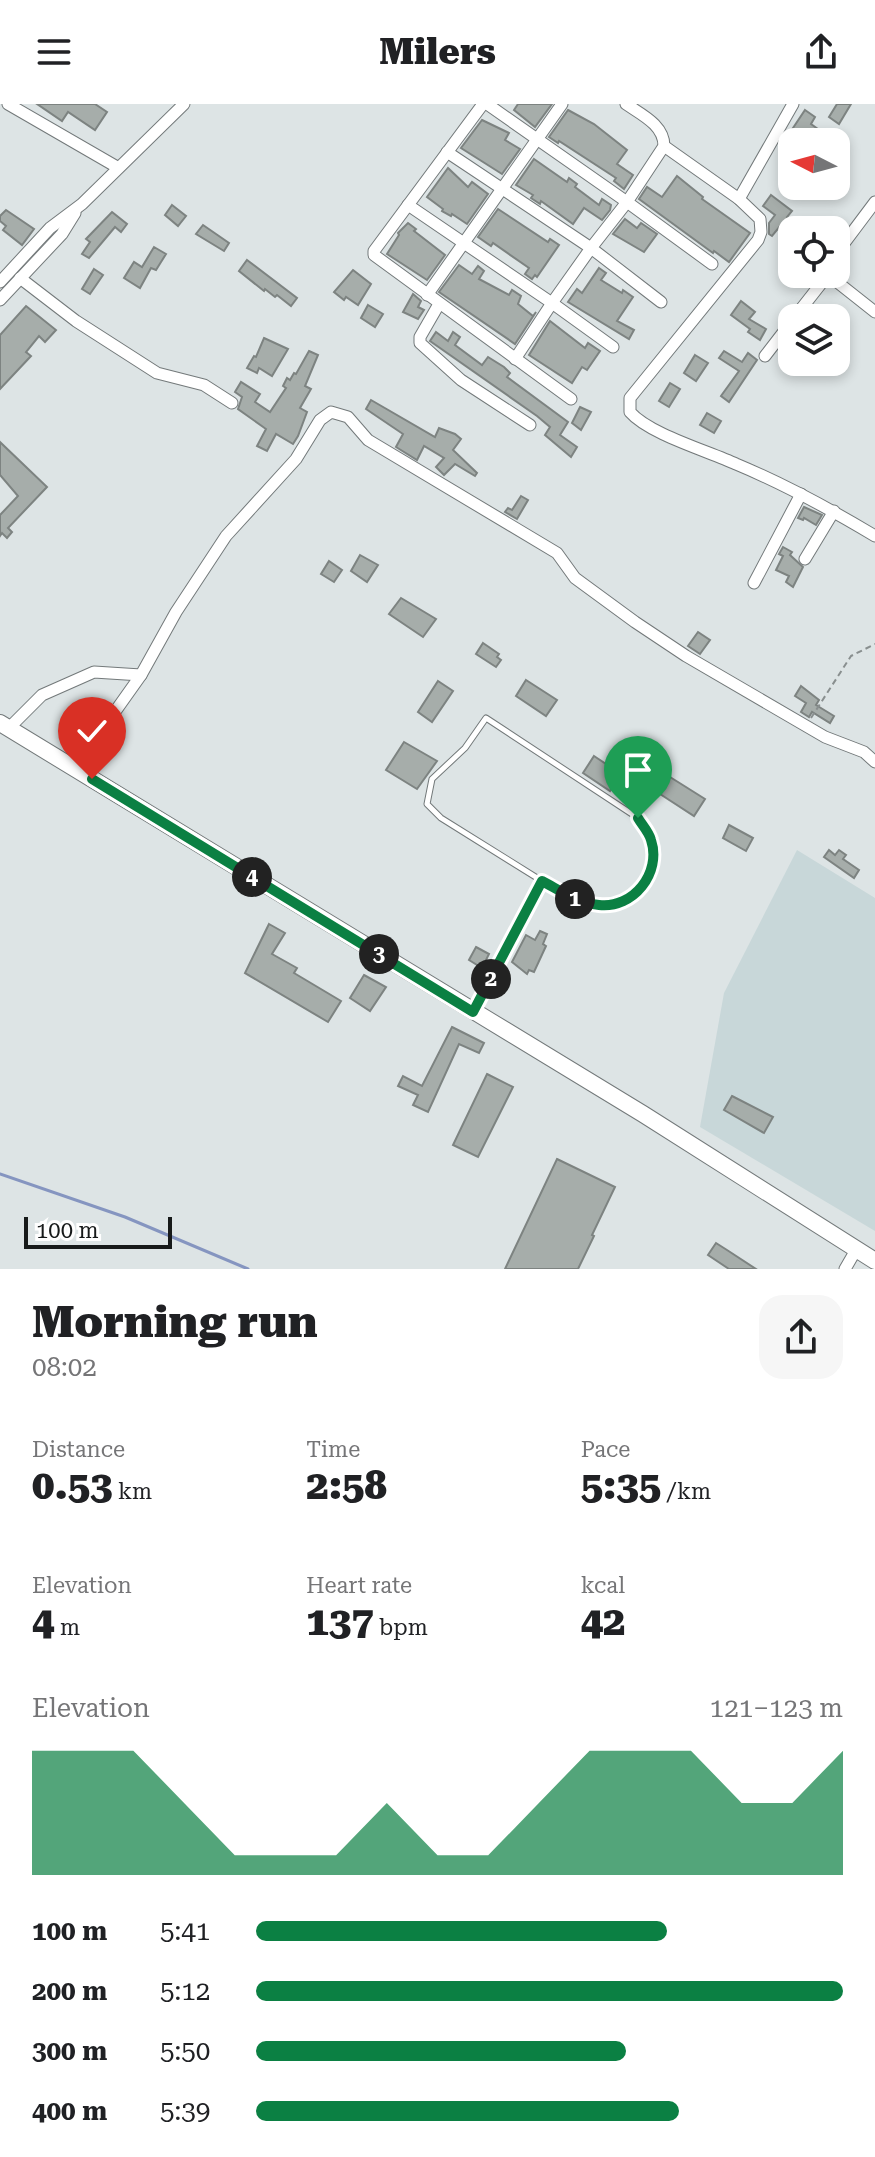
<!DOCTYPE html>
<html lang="en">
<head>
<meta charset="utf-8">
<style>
	:root { --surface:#fff; --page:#f6f6f6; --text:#202124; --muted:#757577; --accent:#0b8043 }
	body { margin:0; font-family:"Roboto Serif",serif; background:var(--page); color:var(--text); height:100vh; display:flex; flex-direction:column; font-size:30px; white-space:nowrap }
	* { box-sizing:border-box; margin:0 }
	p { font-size:26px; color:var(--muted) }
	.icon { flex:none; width:44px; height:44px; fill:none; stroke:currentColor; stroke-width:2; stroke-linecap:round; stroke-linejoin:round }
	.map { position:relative; height:1165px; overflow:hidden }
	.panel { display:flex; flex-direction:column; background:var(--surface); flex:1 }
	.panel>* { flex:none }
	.needle { width:52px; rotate:276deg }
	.controls { position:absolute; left:778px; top:24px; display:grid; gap:16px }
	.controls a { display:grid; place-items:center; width:72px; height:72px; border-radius:16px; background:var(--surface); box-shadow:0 4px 12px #0003; font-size:40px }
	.scale { position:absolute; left:24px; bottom:20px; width:148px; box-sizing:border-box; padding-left:8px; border:4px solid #171a1a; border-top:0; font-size:22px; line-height:28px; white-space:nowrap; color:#171a1a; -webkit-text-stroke:6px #fff; paint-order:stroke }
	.pin { position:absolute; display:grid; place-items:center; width:68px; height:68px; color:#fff; margin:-82px -34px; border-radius:50% 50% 50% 0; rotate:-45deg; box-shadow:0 0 8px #0007 }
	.pin .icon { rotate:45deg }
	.km { position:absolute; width:40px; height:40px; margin:-20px; border-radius:50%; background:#222; color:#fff; font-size:22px; line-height:40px; text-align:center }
	.round { display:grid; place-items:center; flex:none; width:84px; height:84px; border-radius:24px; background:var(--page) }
	.headline { display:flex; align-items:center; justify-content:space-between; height:136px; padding:0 32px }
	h1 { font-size:44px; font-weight:800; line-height:60px }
	.metrics { display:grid; grid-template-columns:repeat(3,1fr); gap:12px; height:136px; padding:8px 32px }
	.metrics div { display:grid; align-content:center }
	.metrics b { font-size:40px; font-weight:800 }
	.metrics small { font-size:22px; font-weight:400 }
	.metrics p { font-size:22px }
	.chart { height:224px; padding:16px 32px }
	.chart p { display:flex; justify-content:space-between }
	.chart svg { width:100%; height:144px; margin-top:8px; fill:var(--accent); opacity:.7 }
	ul { padding:0 32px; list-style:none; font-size:26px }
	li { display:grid; grid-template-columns:128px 96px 1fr; align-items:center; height:60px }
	li i { height:20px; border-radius:10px; background:var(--accent) }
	header { display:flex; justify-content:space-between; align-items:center; height:104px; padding:0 32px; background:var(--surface); font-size:36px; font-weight:800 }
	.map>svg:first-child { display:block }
</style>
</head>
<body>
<header><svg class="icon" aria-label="menu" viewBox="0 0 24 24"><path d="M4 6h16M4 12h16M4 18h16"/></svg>Milers<svg class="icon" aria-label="share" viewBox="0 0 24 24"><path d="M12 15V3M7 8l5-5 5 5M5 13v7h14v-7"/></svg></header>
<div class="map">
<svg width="875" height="1165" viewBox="0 0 875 1165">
	<rect width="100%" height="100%" fill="#dde4e5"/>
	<path fill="#c8d7d9" d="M797,746l78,48v333l-175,-104 24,-134z"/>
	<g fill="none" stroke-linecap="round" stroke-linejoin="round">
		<path stroke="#8595c0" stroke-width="3" d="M0,1070l125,43 123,52"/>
	</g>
	<g fill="#a6adaa" stroke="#7d8381" stroke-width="2">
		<path d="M37,0h58l12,8 -12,18 -27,-18 -6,9z"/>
		<path d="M518,0h34l-17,23 -21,-17z"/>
		<path d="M837,0h14l-12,20 -10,-7z"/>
		<path d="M568,6l26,14 33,26 -10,14 16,11 -9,14 -10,-8 2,-3 -57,-37 -1,2 -9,-6z"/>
		<path d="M805,6l10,7 -4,7 11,8 -7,10 -11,-5 -3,5h-12l3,-5 -3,-3z"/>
		<path d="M482,16l27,13 -4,7 15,9 -18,25 -41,-26z"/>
		<path d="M534,55l33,23 2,-4 8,6 -2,3 24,18 3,-6 9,6 -1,5 -8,10 -18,-12 -11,16 -32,-23 -1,3 -9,-6 2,-3 -17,-10z"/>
		<path d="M448,64l20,19 4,-5 16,12 -21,30 -15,-10 -1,2 -9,-5 1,-2 -16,-12z"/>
		<path d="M677,72l26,21 -1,2 48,34 -21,29 -15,-11 -1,2 -74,-54 8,-12 15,10z"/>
		<path d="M771,91l21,16 -5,6 17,13h-17l-6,-5 -9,11 -3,-2v-11l6,-8 -12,-9z"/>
		<path d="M172,101l14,11 -8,10 -13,-11z"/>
		<path d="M498,105l50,33 2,-3 9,6 -22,32 -2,-2 -3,4 -7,-5 4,-6 -36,-25 -2,3 -13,-9z"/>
		<path d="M6,106l28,19 -12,16 -19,-15 3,-4 -6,-5v-5z"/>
		<path d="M112,108l15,12 -6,8 -6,-5 -26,31 -7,-4 8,-12 -4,-3z"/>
		<path d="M625,115l12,9 4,-5 16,11 -13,18 -31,-18z"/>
		<path d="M408,119l8,6 -2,2 31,24 -18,25 -40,-26 12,-19 -1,-2z"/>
		<path d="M203,121l26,18 -5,8 -28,-17z"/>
		<path d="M154,143l12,7 -10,16 -5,-2 -11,20 -16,-10 10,-16 8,5z"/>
		<path d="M247,156l50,38 -6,8 -14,-11 -2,2 -10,-8 -1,2 -25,-20z"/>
		<path d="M459,161l13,9 6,-8 6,5 -5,8 30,16 3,-5 9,6 -3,8 15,12 3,-4 -21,32 -76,-52z"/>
		<path d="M599,164l7,5 -5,7 21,13 1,-3 10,7 -16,24 17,9 -5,9 -61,-37 9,-13 5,4z"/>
		<path d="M94,165l9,6 -13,19 -8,-5z"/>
		<path d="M353,166l18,14 -13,21 -12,-8 -2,3 -10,-8z"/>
		<path d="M413,190l8,7 -3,6 6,3 -6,9 -15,-7z"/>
		<path d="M741,197l14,11 -6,7 17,10 -6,11 -12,-8 2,-3 -19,-14z"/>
		<path d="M368,201l15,9 -8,13 -14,-9z"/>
		<path d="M26,202l30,24 -11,12 -6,-6 -13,16 5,4 -31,33v-54z"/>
		<path d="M550,217l35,27 3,-5 12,8 -13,19 -5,-3 -10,16 -43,-28z"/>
		<path d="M436,228l12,9 5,-9 7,5 -5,8 27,20 6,-8 16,10 6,6 -3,4 61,45 -8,13 17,12 -6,10 -26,-22 5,-8 -13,-11 -107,-75z"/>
		<path d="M264,234l24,11 -16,27 -13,-8 -2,5 -10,-5 7,-12 2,1z"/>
		<path d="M309,247l9,4 -13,31 6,3 -11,19 7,4 -9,24 -5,8 -17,-10 -9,17 -10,-5 9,-17 -28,-20 4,-12 -7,-5 6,-10 19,12 -5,8 15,10 16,-24 -3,-2 4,-8 3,2 4,-7 2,1z"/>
		<path d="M724,247l18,11 6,-9 9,7 -28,42 -8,-6 18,-25 -20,-13z"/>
		<path d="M695,251l13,8 -12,18 -12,-8z"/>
		<path d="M670,279l10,6 -11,18 -10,-6z"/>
		<path d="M371,296l64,37 4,-9 16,6 6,5 -8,11 24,23 -2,3 -20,-12 -11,11 -8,-8 8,-9 -20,-12 -7,14 -21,-13 7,-13 -37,-25z"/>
		<path d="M580,303l11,5 -10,18 -9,-7z"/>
		<path d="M707,309l14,8 -7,12 -14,-8z"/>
		<path d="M0,338l47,45 -39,41 4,4 -5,6 -5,-5 -2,3v-21l18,-19 -18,-21z"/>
		<path d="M521,392l7,4 -11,19 -12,-7 3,-4 4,2z"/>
		<path d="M804,403l18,8 -6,10 -12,-7 -1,2 -5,-2z"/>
		<path d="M783,443l9,5 -2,3 13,12 -10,20 -7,-5 3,-6 -13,-6 7,-14 -4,-2z"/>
		<path d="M360,451l18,10 -11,17 -16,-11z"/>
		<path d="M329,457l13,9 -8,12 -13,-8z"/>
		<path d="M401,494l35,21 -13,18 -34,-23z"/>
		<path d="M698,528l12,8 -10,14 -12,-8z"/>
		<path d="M483,539l16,11 -2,3 4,3 -5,7 -20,-13z"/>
		<path d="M526,576l31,20 -11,16 -30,-20z"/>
		<path d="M438,577l15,10 -21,31 -14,-10z"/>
		<path d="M801,582l18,14 -3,5 18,11 -4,7 -18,-11 -3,5 -8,-5 5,-9 -11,-7z"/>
		<path d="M404,638l33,19 -20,28 -31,-19z"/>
		<path d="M594,652l27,18 -11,17 -27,-18z"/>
		<path d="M670,673l35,22 -11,17 -34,-22z"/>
		<path d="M729,721l24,13 -7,13 -23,-13z"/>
		<path d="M829,746l6,5 4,-5 7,5 -3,4 16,11 -5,8 -30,-21z"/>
		<path d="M269,820l16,9 -13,21 25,14 -3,5 47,28 -13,21 -83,-49z"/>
		<path d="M540,827l7,3 -4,10 3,2 -12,26 -5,-2 -2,4 -15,-12 14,-27 9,5z"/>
		<path d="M476,843l13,7 -7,14 -13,-8z"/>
		<path d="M364,871l22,12 -16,24 -20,-13z"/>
		<path d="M452,923l32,16 -5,10 -20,-9 -31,68 -15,-7 5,-10 -20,-9 5,-10 19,10z"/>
		<path d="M487,970l26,13 -35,70 -25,-12z"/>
		<path d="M732,992l41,21 -9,16 -40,-23z"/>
		<path d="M557,1055l58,28 -23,48 2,1 -16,33h-73z"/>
		<path d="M716,1139l11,7 29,19h-27l-21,-14z"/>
	</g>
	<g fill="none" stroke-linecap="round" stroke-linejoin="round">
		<g stroke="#73797a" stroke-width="7">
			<path id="service" d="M475,904l67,-127 -101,-63 -14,-14 5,-25 33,-31 21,-30 152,100c4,7 11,14 13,21 11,34 -18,70 -52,66 -22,-2 -38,-14 -57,-24"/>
		</g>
		<g stroke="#73797a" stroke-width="13">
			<g id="minor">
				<path d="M8,0l109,63"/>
				<path d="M483,0l-109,147v4l197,144"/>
				<path d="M487,0l140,98 -36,46 70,54"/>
				<path d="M626,0c16,11 38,21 38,42l-37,56 85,62"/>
				<path d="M664,42l75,53 21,20 1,13 -3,8 -128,158v14c19,22 78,39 106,52 48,20 94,45 139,72"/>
				<path d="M447,48l144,96 -39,55 61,44"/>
				<path d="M739,95l54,-95"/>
				<path d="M408,101l144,98 -37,56"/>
				<path d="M836,150l39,-52"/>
				<path d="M827,170l48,38"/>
				<path d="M20,174l56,43 81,52 47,12 28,18"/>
				<path d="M0,178l50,-54 32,-24 102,-100"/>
				<path d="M427,191l135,-191"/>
				<path d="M0,196l62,-66 13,-21"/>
				<path d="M439,200l-19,33v6l41,37 69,45"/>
				<path d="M794,214l33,-42"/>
				<path d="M765,252l27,-35"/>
				<path d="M805,455l29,-48"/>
				<path d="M754,479l47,-89"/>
				<path d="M9,624l33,-33 52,-23 47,3 35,-63 50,-76 70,-77 24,-39 11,-8 17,5 20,23 189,113 18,25 60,44 51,34 139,81 39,15 11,10"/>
				<path d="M75,664l66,-93"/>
				<path d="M845,1165l11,-19"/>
			</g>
		</g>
		<g stroke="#73797a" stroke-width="18">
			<path id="primary" d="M0,619l643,391 232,147"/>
		</g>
		<path stroke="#898f8f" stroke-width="2" stroke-dasharray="6 4" stroke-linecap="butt" d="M811,614l40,-62 24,-12"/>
		<use href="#service" stroke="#fff" stroke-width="5"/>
		<use href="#minor" stroke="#fff" stroke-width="11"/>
		<use href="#primary" stroke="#fff" stroke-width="16"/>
	</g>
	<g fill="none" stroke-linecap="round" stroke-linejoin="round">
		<g stroke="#fff" stroke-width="16">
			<path id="route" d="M92,675l381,233 69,-131c19,10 35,22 57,24 34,4 63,-32 52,-65 -2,-8 -9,-15 -13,-22"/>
		</g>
		<use href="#route" stroke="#0b8043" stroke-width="10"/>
	</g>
</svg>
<div class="controls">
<a><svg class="needle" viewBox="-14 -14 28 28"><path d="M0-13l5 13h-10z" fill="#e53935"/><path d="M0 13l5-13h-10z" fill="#757577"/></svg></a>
<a><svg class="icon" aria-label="locate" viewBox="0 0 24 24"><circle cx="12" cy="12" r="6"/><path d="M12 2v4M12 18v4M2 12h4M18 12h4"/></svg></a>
<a><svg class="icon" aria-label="layers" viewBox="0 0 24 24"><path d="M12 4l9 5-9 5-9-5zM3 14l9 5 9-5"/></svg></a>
</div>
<div class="scale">100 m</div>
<div class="pin" style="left:638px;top:714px;background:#1e9e55"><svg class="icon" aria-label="arrive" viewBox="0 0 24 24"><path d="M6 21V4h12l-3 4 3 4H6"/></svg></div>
<div class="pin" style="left:92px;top:675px;background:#d93025"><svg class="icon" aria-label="check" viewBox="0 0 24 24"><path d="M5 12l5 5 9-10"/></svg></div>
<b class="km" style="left:575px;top:795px">1</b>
<b class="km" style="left:491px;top:875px">2</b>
<b class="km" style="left:379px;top:850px">3</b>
<b class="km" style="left:252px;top:773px">4</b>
</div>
<section class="panel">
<div class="headline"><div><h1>Morning run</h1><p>08:02</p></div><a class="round"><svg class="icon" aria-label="share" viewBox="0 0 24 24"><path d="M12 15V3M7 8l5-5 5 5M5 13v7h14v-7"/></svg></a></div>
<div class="metrics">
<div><p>Distance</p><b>0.53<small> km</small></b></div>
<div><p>Time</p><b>2:58</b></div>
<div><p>Pace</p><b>5:35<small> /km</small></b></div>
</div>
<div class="metrics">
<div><p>Elevation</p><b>4<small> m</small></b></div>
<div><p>Heart rate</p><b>137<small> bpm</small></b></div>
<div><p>kcal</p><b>42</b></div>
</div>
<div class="chart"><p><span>Elevation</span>121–123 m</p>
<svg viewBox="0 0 160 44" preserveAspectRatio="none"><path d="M0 44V6L10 6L20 6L30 22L40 38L50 38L60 38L70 22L80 38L90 38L100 22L110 6L120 6L130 6L140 22L150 22L160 6V44z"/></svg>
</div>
<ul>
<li><b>100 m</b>5:41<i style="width:70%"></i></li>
<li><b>200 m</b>5:12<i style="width:100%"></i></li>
<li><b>300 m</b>5:50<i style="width:63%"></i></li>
<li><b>400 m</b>5:39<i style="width:72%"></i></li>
</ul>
</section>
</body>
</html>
